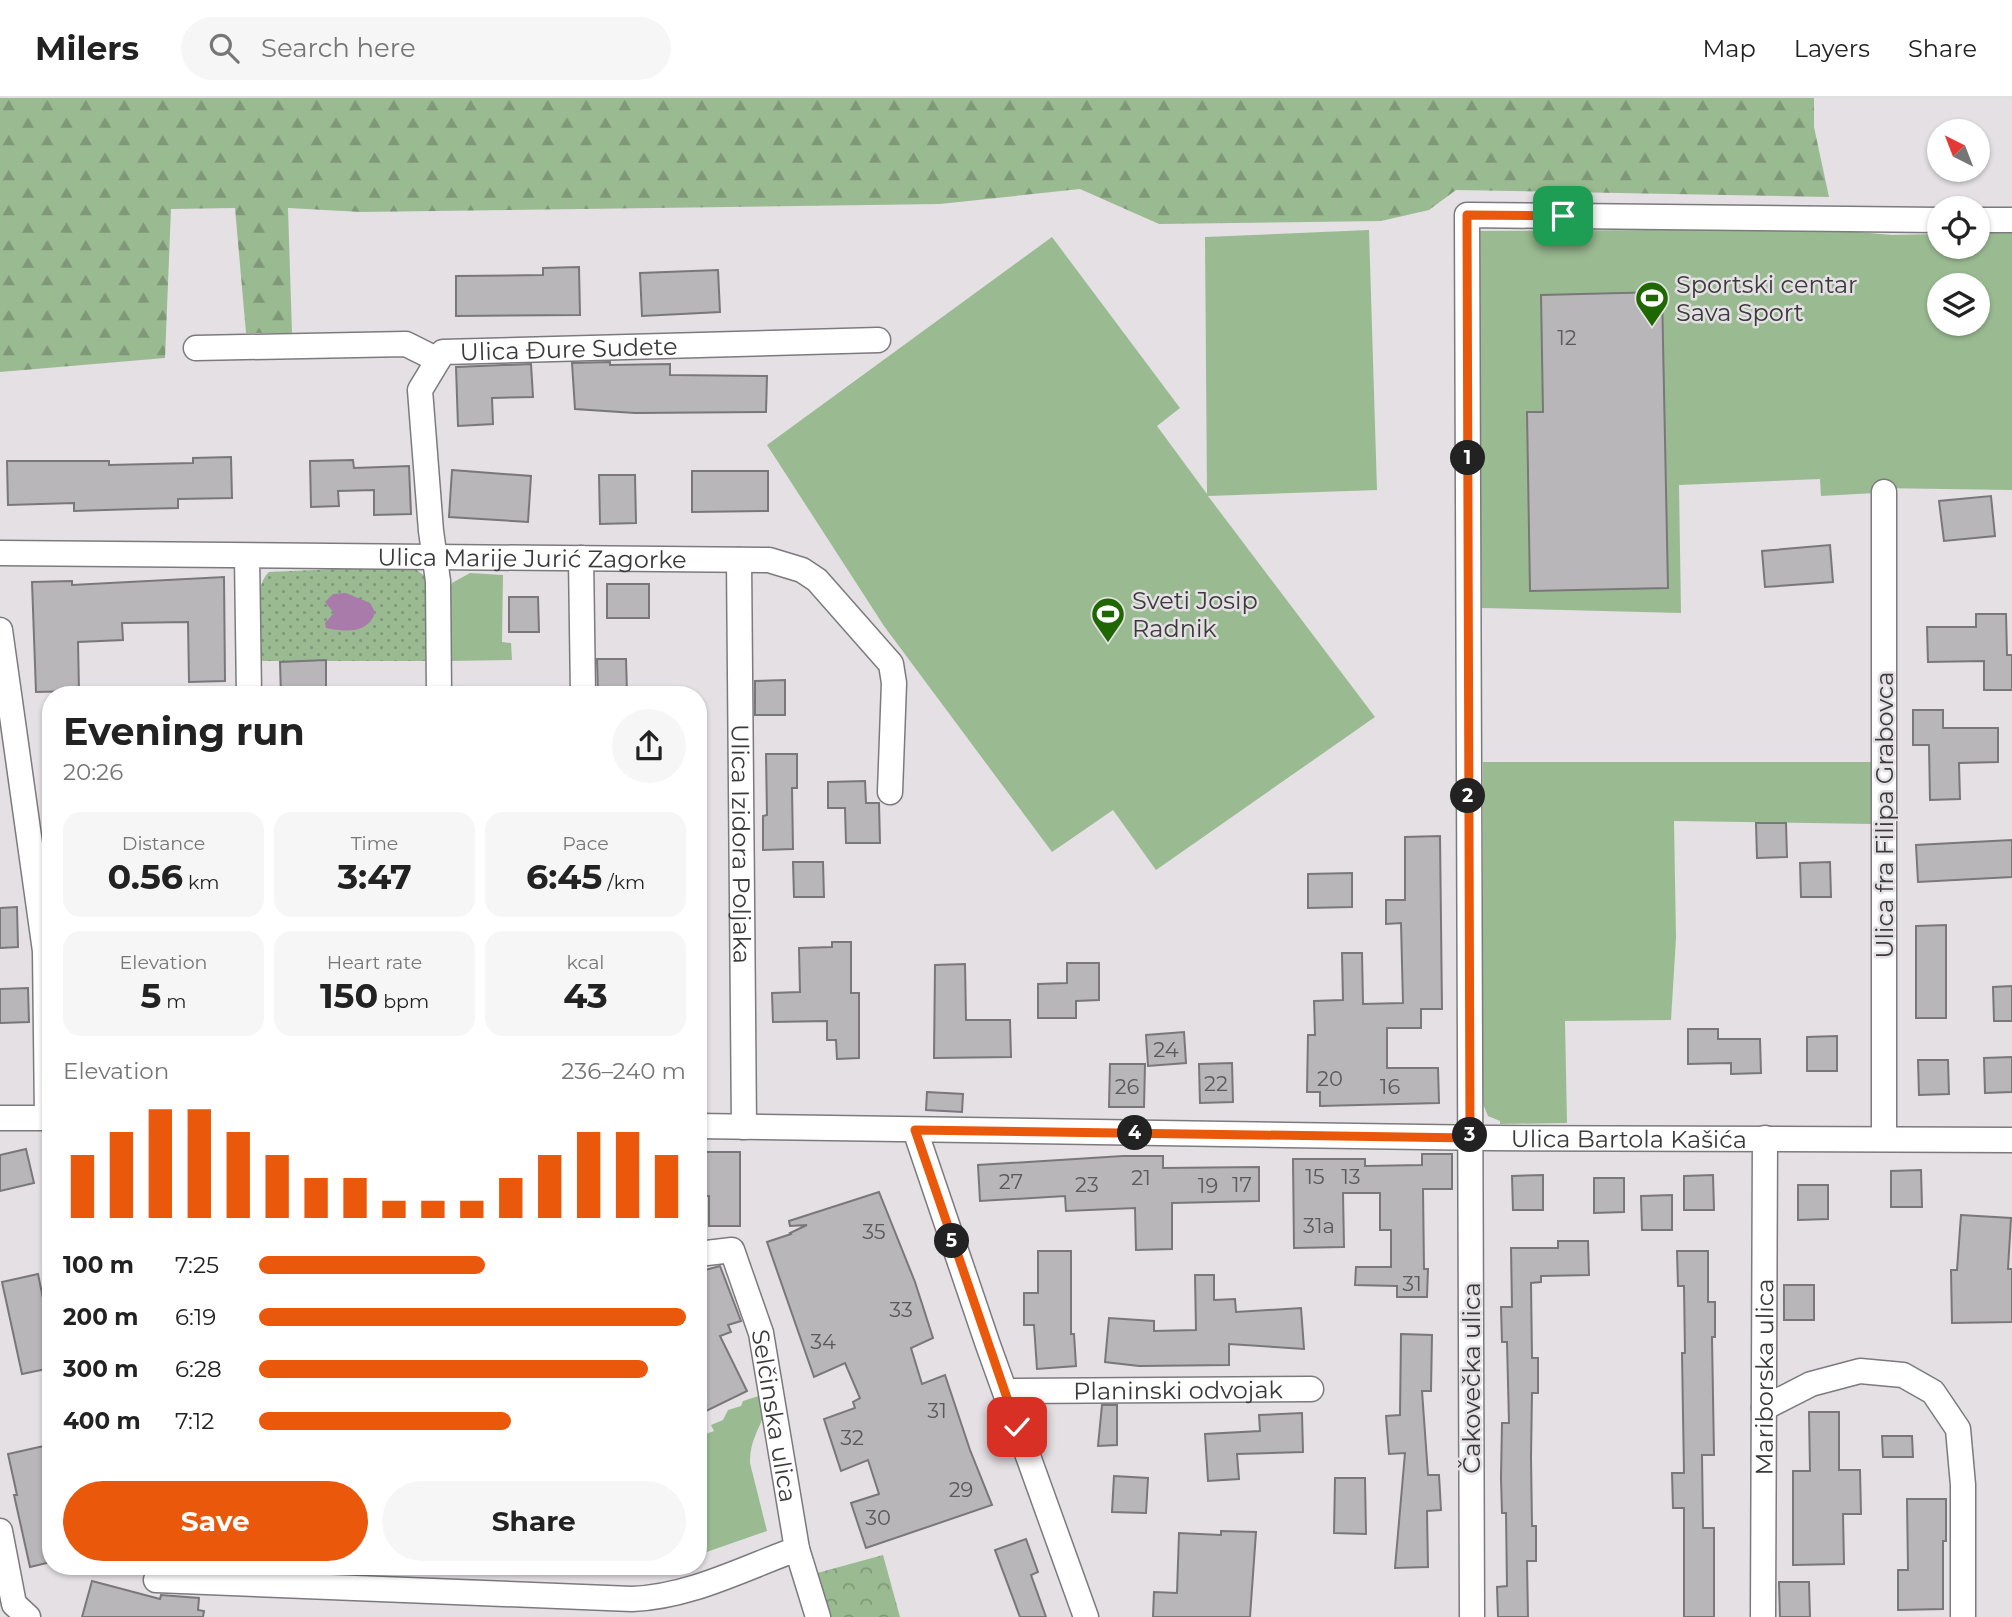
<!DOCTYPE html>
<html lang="en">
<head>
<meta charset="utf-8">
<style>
	:root { --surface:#fff; --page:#f6f6f6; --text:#222; --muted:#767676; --line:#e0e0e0; --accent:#ea580c }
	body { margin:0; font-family:Montserrat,sans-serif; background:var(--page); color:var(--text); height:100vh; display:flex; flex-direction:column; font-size:26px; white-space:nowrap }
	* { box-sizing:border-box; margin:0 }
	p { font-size:23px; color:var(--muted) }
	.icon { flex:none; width:38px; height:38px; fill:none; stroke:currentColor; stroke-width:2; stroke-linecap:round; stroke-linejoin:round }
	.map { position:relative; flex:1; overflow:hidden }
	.details { position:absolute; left:42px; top:588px; width:665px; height:889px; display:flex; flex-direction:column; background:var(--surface); border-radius:28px; box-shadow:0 2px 5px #0004 }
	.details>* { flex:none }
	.needle { width:46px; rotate:318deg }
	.buttons { position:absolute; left:1927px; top:21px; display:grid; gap:14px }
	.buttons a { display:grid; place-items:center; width:63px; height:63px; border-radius:50%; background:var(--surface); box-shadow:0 2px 5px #0004; font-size:35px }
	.pin { position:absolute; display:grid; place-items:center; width:60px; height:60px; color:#fff; margin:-30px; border-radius:14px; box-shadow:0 4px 10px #0006 }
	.km { position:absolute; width:35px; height:35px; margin:-18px; border-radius:50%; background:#222; color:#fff; font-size:19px; line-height:35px; text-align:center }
	.round { display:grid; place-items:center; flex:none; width:74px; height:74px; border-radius:37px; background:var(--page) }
	.summary { display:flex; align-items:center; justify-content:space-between; height:119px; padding:0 21px }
	h1 { font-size:38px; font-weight:700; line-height:52px }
	.stats { display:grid; grid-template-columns:repeat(3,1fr); gap:10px; height:119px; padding:7px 21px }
	.stats div { display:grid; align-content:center; border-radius:18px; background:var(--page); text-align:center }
	.stats b { font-size:35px; font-weight:700 }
	.stats small { font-size:19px; font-weight:400 }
	.stats p { font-size:19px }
	.chart { height:196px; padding:14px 21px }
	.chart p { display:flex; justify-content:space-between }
	.chart svg { width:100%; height:126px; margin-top:7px; stroke:var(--accent); stroke-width:6 }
	.action { display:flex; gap:14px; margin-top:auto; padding:14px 21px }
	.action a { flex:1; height:80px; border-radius:42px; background:var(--accent); color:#fff; font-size:28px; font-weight:700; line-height:80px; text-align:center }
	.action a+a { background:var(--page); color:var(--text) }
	ul { padding:0 21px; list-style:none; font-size:23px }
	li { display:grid; grid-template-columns:112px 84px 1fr; align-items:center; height:52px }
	li i { height:18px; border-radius:9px; background:var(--accent) }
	header { display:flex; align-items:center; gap:42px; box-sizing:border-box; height:98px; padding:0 35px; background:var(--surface); border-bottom:2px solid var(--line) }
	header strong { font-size:33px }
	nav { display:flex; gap:38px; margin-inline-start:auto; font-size:24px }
	.search { width:490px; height:63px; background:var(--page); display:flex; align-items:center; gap:18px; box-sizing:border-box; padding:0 24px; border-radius:38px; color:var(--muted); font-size:26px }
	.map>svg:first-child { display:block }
</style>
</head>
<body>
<header>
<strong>Milers</strong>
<div class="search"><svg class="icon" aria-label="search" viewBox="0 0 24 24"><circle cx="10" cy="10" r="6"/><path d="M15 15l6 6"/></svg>Search here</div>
<nav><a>Map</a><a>Layers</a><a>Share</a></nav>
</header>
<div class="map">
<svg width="2012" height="1519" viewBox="0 0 2012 1519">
	<defs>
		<pattern id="forest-firs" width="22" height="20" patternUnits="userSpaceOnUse" patternTransform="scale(1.75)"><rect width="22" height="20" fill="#9abb92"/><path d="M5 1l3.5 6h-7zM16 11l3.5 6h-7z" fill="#7f9978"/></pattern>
		<pattern id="park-crowns" width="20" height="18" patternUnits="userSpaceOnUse" patternTransform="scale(1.75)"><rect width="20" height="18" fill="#9abb92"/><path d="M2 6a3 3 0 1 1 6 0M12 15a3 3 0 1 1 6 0" fill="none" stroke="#7f9978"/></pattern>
		<pattern id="garden-dots" width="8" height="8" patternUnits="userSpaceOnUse" patternTransform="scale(1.75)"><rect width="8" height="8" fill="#9abb92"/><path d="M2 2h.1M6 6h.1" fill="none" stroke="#7f9978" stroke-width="1.8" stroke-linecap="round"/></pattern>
	</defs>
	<rect width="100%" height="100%" fill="#e4e0e4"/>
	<g fill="#9abb92" fill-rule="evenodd">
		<path d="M1823,131l69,6 47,-1v13h39v-15l34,-1v259l-136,-2 -1,5 -54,3 -1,-17 -141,6 2,128 -199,-5 -5,-377zM1939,187h39v39h-39z"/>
		<path d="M1369,132l8,260 -169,6 167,221 -219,153 -43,-60 -61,42 -168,-226 -117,-181 285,-208 128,171 -23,18 50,68 -2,-257z"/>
		<path d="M470,475l33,2 -1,67 9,1 1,17 -63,1 -1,-67 4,-11z"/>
		<path d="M1483,664h391l-1,62 -199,-3 2,117 -5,82 -106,1 2,102 -67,1v-3l-12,-5 -5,-12z"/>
		<path d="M768,1295c1,26 -19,41 -18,70l17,68 -69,24v-118l16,-6 -3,-6 12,-5 5,-10 13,-4 2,-5z"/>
	</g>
	<path fill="url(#forest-firs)" d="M0,0h1814v29l15,70 -373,-7 -27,20 -48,11 -222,3 -79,-35 -140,15 -579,8 -73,-4 4,125h-46l-11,-125 -64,1 -6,149 -165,14z"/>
	<path fill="url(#park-crowns)" d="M883,1457l17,62h-78l-12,-42z"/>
	<path fill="url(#garden-dots)" d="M402,468l11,1 14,11 2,83h-168c-1,-23 -10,-73 8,-89z"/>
	<path fill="#a87baa" d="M346,495l24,10 5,9c-6,22 -31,20 -49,16l-1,-5 9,-10 -9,-11 8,-8z"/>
	<g fill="#b9b6ba" stroke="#7a777a" stroke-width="2">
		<path d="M579,169l1,48 -124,1v-40l87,-1v-7z"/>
		<path d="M718,172l2,42 -78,4 -2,-43z"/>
		<path d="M1662,194l6,296 -138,3 -3,-179h16l-2,-117z"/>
		<path d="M610,264v3l60,-1v11l97,1 -1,36 -131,1 -60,-4 -3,-46z"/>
		<path d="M531,266l2,33 -41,1 1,26 -35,2 -2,-59z"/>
		<path d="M231,359l1,41 -54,1v9l-41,1 -63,2v-8l-66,2 -1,-44h102v4l84,-2v-5z"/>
		<path d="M353,362l1,8 55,-2 2,48 -37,1v-25l-36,1 1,15 -28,1 -1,-46z"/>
		<path d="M452,372l79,6 -3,46 -79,-5z"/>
		<path d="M692,373h76v40l-76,1z"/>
		<path d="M599,377h36l1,48 -36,1z"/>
		<path d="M1991,398l4,40 -51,5 -5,-40z"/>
		<path d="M1830,447l3,37 -68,5 -3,-36z"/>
		<path d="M224,479l1,104 -36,1 -1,-60 -66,1 1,17 -45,2 1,49 -43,1 -4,-110 40,-1v4z"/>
		<rect x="607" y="486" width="42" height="34"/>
		<path d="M509,499h29l1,35h-30z"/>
		<path d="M1976,516h30l1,41h5v35h-28v-29l-56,1 -1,-35h49z"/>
		<path d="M597,561h29l1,34 -29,1z"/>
		<path d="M326,562v35h-45l-1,-33z"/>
		<path d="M785,582v35h-30v-34z"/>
		<path d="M1913,612h30v18h55v34l-39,1 1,36 -30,1 -1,-55h-16z"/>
		<path d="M766,656h31v34h-5l1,61 -30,1v-34l4,-1z"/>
		<path d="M865,683l1,22h13l1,40h-34l-1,-35h-17v-26z"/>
		<path d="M1756,725h30l1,34 -30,1z"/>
		<path d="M1440,738l2,173h-21v19h-34v40h51l1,35 -119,3v-14h-13l1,-57h7l-1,-34 29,-1 -1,-47h20l1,51 40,-1 -2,-80 -15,1v-24h19v-63z"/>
		<path d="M2012,742v37l-94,5 -2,-37z"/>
		<path d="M793,764h30l1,35h-30z"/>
		<path d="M1830,764l1,35h-30l-1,-34z"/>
		<path d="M1352,775v34l-44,1v-34z"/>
		<path d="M17,809l1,40 -18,1v-40z"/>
		<path d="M1946,827v93h-30v-92z"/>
		<path d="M832,844h19v51h8v65l-22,1 -1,-19h-9v-19l-54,1 -1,-29 28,-1 -1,-44 33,-1z"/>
		<path d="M1067,865h32v37l-23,1v17h-38v-34l29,-1z"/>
		<path d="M965,866l1,56h44l1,37 -77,1 1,-93z"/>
		<path d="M2012,888v35h-18l-1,-34z"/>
		<path d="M28,890l1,34 -29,1v-34z"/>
		<path d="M1688,931h30v10h42l1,34 -30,1v-11l-43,1z"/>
		<path d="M1184,934l2,31 -38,3 -2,-31z"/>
		<path d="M1837,938v35h-30v-34z"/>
		<path d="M2012,959v35l-27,1 -1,-35z"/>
		<path d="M1918,962h30l1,34 -30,1z"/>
		<path d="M1232,965l1,39 -33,1 -1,-39z"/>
		<path d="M1110,966h35l-1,43h-35z"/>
		<path d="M927,994l36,2 -1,18 -36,-2z"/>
		<path d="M26,1051l8,34 -34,8v-36z"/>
		<path d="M698,1054h42v74h-31v-30h-11z"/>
		<path d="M1422,1056h30v35h-29l1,80h4l-1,28h-30v-11l-42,-1 1,-18h35v-37h-11v-37h-37l1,54 -50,1 -1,-89h72v7l57,-1z"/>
		<path d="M1123,1058h40v12l96,-1v34l-87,2v46l-36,1 -1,-42 -69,3 -1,-15 -85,5 -2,-36z"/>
		<path d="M1921,1072l1,37h-31v-36z"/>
		<path d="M1543,1077v35h-30l-1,-34z"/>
		<path d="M1713,1077l1,35h-30v-34z"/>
		<path d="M1594,1080h30v34l-30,1z"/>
		<path d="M1798,1087h30v34l-30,1z"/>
		<path d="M879,1094l36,90 18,56 -22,10 11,36 23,-9 25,75 22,55 -126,43 -15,-45 28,-9 -11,-34 -27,11 -17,-52 31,-11 -2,-6 7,-4 -15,-35 -31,14 -47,-135 24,-8 -1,-1 17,-8 -17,1 -1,-5z"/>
		<path d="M1672,1097v35h-30l-1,-34z"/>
		<path d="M1961,1117l50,3 -3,51h4v53l-60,1 -1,-53h6z"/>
		<path d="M1558,1143h30l1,34 -48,1v6l-10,1 1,75h6v35h-6l-1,64 1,69h4v35h-9l1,56h-30l-1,-30 10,-1 -1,-73h-4l-1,-35 1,-55h7l-2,-81h-5l-1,-35h11l-1,-59h47z"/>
		<path d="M1038,1153h33v83h3l2,32 -39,3 -3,-44h-10v-32h14z"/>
		<path d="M1677,1153h31v51h7v35h-3l2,118h-12l1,73h11v89h-30v-109h-11l-1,-35h12l-2,-120h3l-1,-67h-6z"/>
		<path d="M720,1168l21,55 -13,4 3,7 -11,4 27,55 -49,24v-143z"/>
		<path d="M38,1176l13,63v31l-29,6 -20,-92z"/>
		<path d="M1195,1177h19v25l21,-1 1,13 65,-4 3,41 -75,-5v21l-90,1 -34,-4 4,-44 45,3v10l42,-1z"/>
		<rect x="1784" y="1187" width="30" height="35"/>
		<path d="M1401,1236l31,1 -1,56h-9l6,84h11l2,35 -14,1 1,56 -33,1 10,-115 -16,1 -3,-38 14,-1z"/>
		<path d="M1102,1307h15v40l-19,1z"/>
		<path d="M1809,1314h30v58h21l1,44h-18l1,50 -51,1v-94h17z"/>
		<path d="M1302,1315l1,39 -66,2 2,25 -31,2 -3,-47 55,-3 -1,-16z"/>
		<path d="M1882,1338h30l1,21h-30z"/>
		<path d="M44,1348l7,29v87l-21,5 -16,-72h3l-9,-41z"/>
		<path d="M1114,1378l34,2 -2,35 -34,-1z"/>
		<path d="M1335,1380h30l1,56 -32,-1z"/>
		<path d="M1907,1401h39v42h-3v68l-45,1v-40h10z"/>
		<path d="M1221,1433l35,1 -6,85h-97l1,-25 23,1 2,-60 42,2z"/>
		<path d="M1026,1441l12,33 -7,3 15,42h-26l-25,-67z"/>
		<path d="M92,1483l68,18 1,-4 38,3 -1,12 6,1 -1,6h-121z"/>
		<path d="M1779,1484h30l1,35h-30z"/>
	</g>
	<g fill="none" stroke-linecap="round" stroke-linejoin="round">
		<g stroke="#7d7a7e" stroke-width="27">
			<g id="street">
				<path d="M1978,122h34"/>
				<path d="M196,250l210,-4 32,16"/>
				<path id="s1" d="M0,455l769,7 33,10 15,10 74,84 3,19 -4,109"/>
				<path d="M247,458l2,139"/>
				<path d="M581,460l2,137"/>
				<path id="s2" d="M739,462l5,567"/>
				<path d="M0,532l45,321 2,167"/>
				<path id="s3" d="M439,597l-1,-114 -7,-50 -11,-141 23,-38 435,-12"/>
				<path d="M0,1020h51"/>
				<path id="s4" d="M698,1028l792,12 522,2"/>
				<path d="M915,1032l73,215 98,272"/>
				<path d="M1884,1040v-646"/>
				<path id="s5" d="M698,1156l34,-4 29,83 36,216 21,68"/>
				<path id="s6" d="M1005,1293l306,-2"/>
				<path d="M1764,1310l47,-24 49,-13 43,4 30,17 25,37 5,56v132"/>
				<path d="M0,1433l14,73 14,13"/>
				<path d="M156,1482l476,19c58,-2 112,-31 165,-50"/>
				<path d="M1472,1519l-5,-1402 472,5"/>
				<path id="s7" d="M1763,1519l2,-479"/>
			</g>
		</g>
		<use href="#street" stroke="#fff" stroke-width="24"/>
	</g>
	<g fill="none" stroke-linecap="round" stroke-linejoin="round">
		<g stroke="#fff" stroke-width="14">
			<path id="route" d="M1017,1329l-102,-297 555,8 -3,-923 96,1"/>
		</g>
		<use href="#route" stroke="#ea580c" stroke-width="9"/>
	</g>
	<defs>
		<g id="stadium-pin" transform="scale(1.75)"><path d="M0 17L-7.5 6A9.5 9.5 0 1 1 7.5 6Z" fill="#1f6801" stroke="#e4e0e4"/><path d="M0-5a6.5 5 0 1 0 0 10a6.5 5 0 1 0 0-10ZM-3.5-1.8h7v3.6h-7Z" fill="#fff"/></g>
	</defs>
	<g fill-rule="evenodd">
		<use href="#stadium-pin" x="1652" y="200"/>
		<use href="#stadium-pin" x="1108" y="516"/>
	</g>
	<g text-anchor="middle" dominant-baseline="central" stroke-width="5" stroke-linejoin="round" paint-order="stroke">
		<g font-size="21" fill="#5a595b">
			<text x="1567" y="239">12</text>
			<text x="1166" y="951">24</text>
			<text x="1330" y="980">20</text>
			<text x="1216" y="985">22</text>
			<text x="1127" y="988">26</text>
			<text x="1390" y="988">16</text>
			<text x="1315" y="1078">15</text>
			<text x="1351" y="1078">13</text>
			<text x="1141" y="1079">21</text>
			<text x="1011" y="1083">27</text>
			<text x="1087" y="1086">23</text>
			<text x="1242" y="1086">17</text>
			<text x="1208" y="1087">19</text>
			<text x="1319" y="1127">31a</text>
			<text x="874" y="1133">35</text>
			<text x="1412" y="1185">31</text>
			<text x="901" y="1211">33</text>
			<text x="823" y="1243">34</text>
			<text x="937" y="1312">31</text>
			<text x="852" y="1339">32</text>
			<text x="961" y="1391">29</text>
			<text x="878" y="1419">30</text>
		</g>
		<g font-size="24" fill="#3b3a3b" stroke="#e4e0e4" text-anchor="start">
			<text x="1676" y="186">Sportski centar<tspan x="1676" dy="28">Sava Sport</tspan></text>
			<text x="1132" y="502">Sveti Josip<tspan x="1132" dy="28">Radnik</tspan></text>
		</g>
		<g font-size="24" fill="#3b3a3b" stroke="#e4e0e4">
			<text stroke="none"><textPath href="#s3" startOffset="476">Ulica Đure Sudete</textPath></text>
			<text stroke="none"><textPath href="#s1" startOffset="532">Ulica Marije Jurić Zagorke</textPath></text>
			<text transform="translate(1884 717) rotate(-90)">Ulica fra Filipa Grabovca</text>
			<text stroke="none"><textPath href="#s2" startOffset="284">Ulica Izidora Poljaka</textPath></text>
			<text stroke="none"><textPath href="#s4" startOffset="931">Ulica Bartola Kašića</textPath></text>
			<text transform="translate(1471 1280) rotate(-90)">Čakovečka ulica</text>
			<text stroke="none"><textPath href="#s7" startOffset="240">Mariborska ulica</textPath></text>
			<text stroke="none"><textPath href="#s6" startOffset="173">Planinski odvojak</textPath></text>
			<text stroke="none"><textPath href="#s5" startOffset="206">Selčinska ulica</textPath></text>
		</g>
	</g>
</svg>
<div class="buttons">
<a><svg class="needle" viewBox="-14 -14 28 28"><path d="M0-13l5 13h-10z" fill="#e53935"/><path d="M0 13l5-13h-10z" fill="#767676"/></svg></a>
<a><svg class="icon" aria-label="locate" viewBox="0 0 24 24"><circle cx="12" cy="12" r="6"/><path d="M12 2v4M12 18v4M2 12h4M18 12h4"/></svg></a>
<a><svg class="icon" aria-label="layers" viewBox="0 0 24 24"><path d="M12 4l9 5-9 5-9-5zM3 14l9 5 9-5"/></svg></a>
</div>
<div class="pin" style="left:1563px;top:118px;background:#1e9e55"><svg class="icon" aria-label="arrive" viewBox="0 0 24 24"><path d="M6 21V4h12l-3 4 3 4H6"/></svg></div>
<div class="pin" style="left:1017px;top:1329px;background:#d93025"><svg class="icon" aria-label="check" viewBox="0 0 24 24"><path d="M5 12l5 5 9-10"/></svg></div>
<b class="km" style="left:1468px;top:360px">1</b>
<b class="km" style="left:1468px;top:698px">2</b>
<b class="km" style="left:1470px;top:1037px">3</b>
<b class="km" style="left:1135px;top:1035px">4</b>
<b class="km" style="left:952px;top:1143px">5</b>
<section class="details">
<div class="summary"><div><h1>Evening run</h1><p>20:26</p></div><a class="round"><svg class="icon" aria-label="share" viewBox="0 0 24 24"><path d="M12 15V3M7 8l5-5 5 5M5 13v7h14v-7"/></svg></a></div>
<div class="stats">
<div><p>Distance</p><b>0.56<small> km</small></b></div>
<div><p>Time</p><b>3:47</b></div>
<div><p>Pace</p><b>6:45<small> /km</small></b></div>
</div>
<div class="stats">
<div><p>Elevation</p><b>5<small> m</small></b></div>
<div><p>Heart rate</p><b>150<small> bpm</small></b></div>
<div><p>kcal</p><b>43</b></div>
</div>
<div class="chart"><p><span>Elevation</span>236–240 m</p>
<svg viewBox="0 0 160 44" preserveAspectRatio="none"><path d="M5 44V22M15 44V14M25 44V6M35 44V6M45 44V14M55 44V22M65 44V30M75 44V30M85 44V38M95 44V38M105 44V38M115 44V30M125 44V22M135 44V14M145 44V14M155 44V22"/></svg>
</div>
<ul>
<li><b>100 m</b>7:25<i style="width:53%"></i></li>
<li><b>200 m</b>6:19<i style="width:100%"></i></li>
<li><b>300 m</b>6:28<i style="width:91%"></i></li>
<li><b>400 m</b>7:12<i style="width:59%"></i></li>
</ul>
<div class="action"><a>Save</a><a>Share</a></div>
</section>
</div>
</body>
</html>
